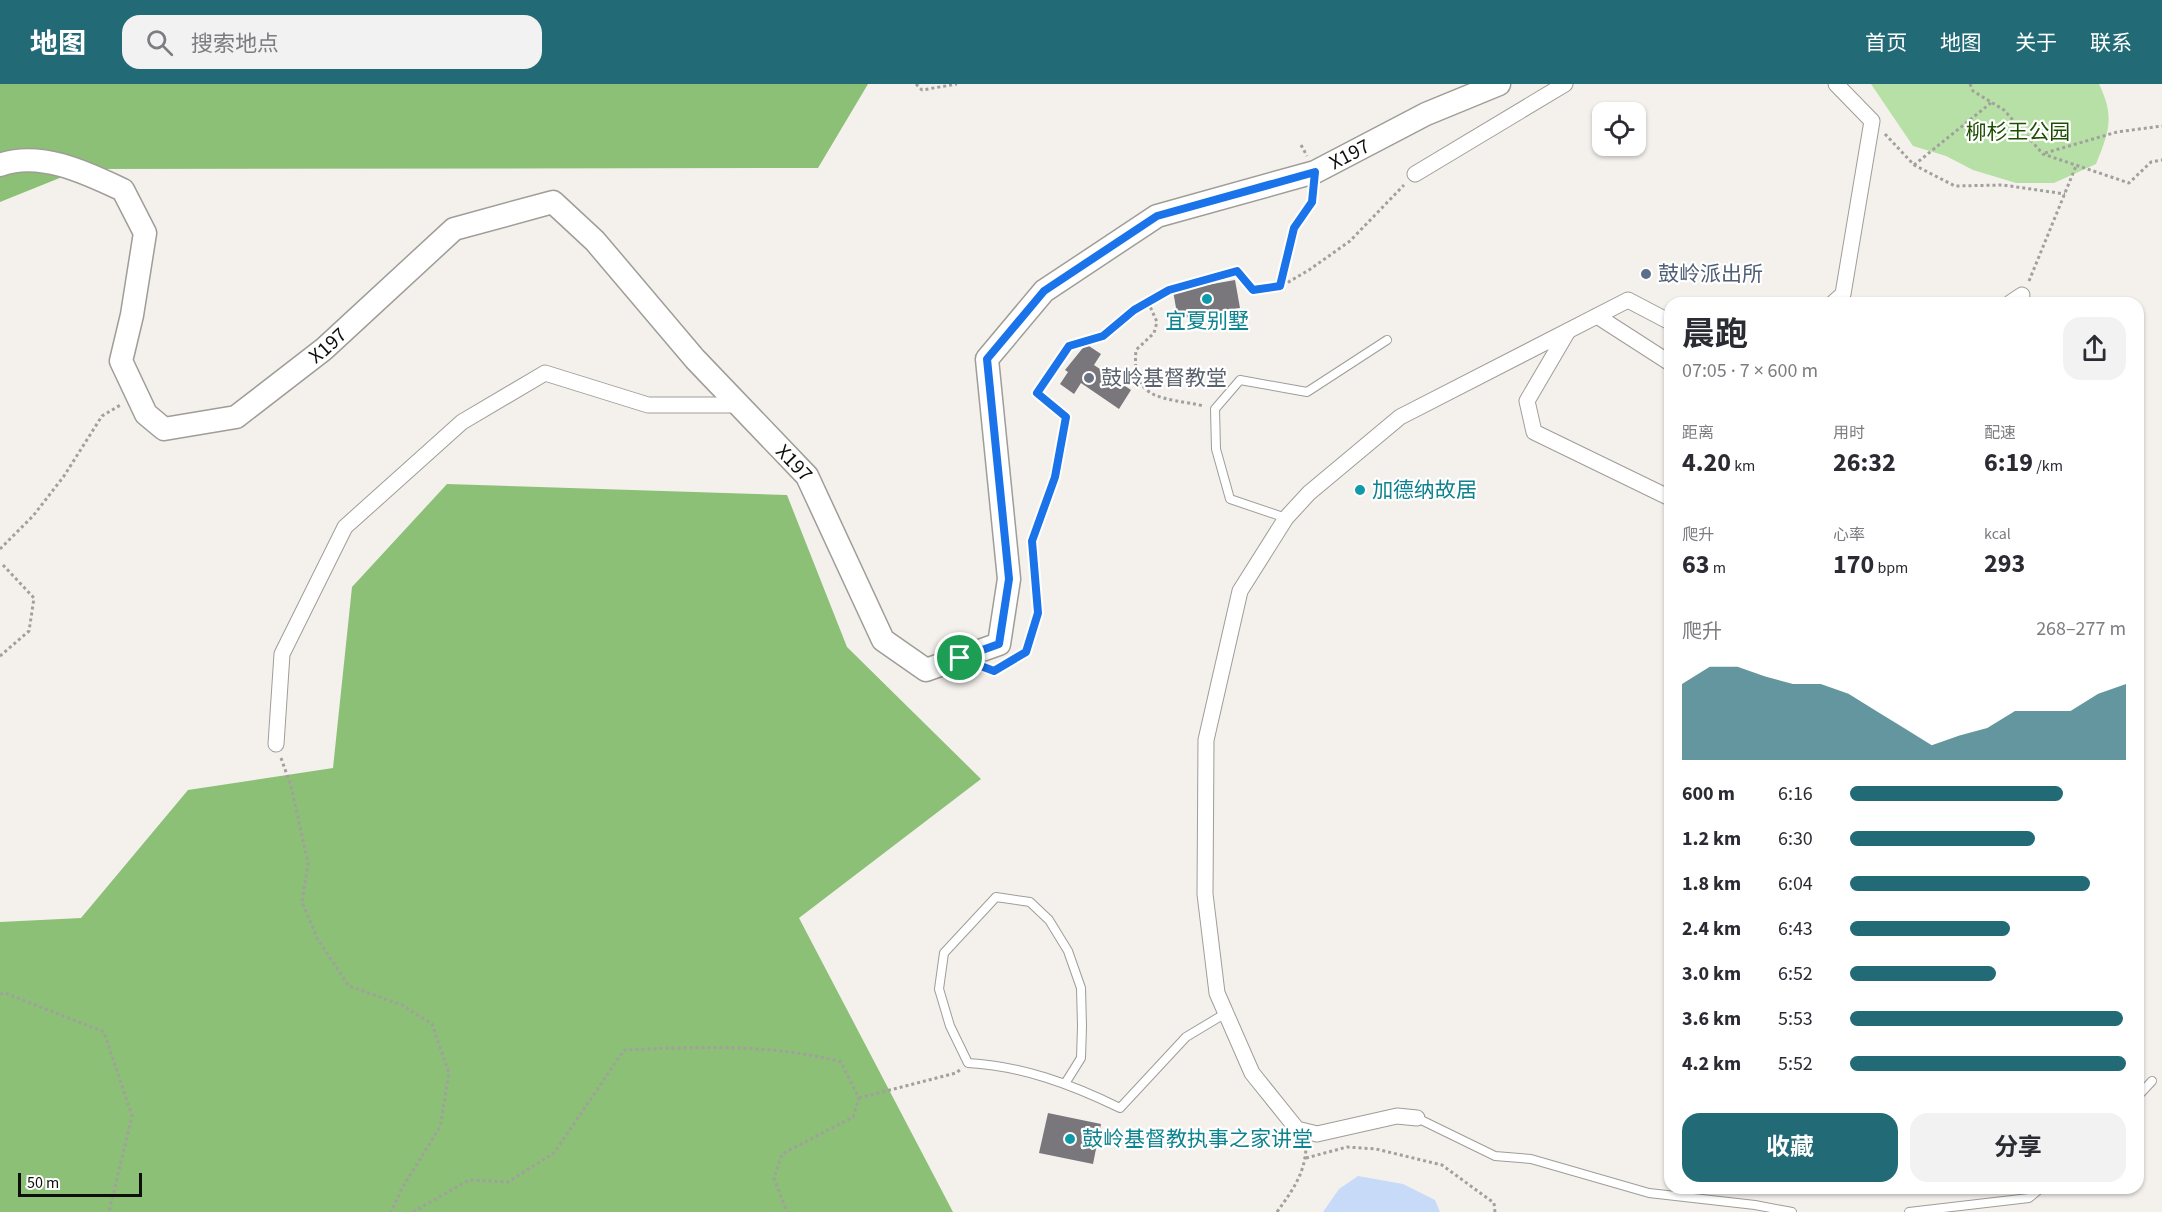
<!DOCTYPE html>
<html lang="zh">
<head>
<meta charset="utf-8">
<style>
	:root { --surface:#fff; --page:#f2f2f3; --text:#2b2b33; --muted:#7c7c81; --accent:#226b76 }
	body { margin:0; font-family:"Source Sans 3","Noto Sans SC",sans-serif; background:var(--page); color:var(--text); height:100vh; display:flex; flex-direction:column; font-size:22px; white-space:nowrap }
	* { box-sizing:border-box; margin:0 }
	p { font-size:20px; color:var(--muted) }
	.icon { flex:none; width:33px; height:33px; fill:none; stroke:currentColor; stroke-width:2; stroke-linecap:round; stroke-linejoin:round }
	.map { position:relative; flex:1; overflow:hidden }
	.panel { position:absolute; left:1664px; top:213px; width:480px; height:897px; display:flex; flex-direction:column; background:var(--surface); border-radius:18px; box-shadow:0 2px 4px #0004 }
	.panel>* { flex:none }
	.controls { position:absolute; left:1592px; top:18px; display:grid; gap:12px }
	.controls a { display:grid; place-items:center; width:54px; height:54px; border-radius:12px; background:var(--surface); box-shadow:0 2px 4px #0004; font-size:30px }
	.scale { position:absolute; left:18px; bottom:15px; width:124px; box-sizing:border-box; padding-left:6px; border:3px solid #0e0e0c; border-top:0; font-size:16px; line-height:21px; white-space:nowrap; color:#0e0e0c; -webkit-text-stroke:4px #fff; paint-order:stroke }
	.pin { position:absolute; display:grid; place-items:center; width:51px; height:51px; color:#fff; margin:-26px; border:3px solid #fff; border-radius:50%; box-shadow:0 2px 6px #0007 }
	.round { display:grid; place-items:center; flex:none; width:63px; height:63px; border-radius:18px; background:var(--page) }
	.overview { display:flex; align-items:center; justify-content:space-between; height:102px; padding:0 18px }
	h1 { font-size:33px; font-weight:700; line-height:45px }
	.stats { display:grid; grid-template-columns:repeat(3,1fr); gap:9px; height:102px; padding:6px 18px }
	.stats div { display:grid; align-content:center }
	.stats b { font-size:26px; font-weight:700 }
	.stats small { font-size:16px; font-weight:400 }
	.stats p { font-size:16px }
	.chart { height:168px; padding:12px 18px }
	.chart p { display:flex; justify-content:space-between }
	.chart svg { width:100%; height:108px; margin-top:6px; fill:var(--accent); opacity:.7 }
	.cta { display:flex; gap:12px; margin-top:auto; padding:12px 18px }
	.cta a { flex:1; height:69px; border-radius:18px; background:var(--accent); color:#fff; font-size:24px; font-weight:700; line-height:69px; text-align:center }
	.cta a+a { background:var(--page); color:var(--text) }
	ul { padding:0 18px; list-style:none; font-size:20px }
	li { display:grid; grid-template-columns:96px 72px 1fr; align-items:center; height:45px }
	li i { height:15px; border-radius:8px; background:var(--accent) }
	header { display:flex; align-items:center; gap:36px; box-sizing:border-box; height:84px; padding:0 30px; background:var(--accent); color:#fff }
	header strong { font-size:28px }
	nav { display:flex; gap:33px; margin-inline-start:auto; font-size:21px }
	.search { width:420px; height:54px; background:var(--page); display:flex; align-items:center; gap:15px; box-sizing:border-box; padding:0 21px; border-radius:18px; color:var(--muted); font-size:22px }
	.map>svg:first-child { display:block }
</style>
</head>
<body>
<header>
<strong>地图</strong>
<div class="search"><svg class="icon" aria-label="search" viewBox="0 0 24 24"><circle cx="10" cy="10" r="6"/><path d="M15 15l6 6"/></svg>搜索地点</div>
<nav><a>首页</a><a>地图</a><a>关于</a><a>联系</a></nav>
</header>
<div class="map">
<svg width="2162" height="1128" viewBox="0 0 2162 1128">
	<rect width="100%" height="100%" fill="#f4f1ed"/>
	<path fill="#b6e0a5" d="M1871,0h228c16,33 10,48 -3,80l-42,19h-38l-43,-13 -27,-14 -33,-10z"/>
	<g fill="#8bc076">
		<path d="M0,0h868l-50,84 -736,1 -82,33z"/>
		<path d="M447,400l340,11 60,152 134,132 -182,139 154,294h-953v-290l81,-4 107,-128 145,-22 19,-181z"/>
	</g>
	<path fill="#c7dbf9" d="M1358,1092l45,8 32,16 5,12h-117l16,-23z"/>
	<g fill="#7a777c">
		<path d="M1235,196l5,28 -62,11 -5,-28z"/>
		<path d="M1086,260l15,10 -7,11 37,25 -12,19 -38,-26 -7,11 -14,-10 8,-12 -3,-2z"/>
		<path d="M1048,1029l53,11 -8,40 -54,-11z"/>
	</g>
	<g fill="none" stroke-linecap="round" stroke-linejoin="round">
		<g stroke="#9f9d98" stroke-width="10">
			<g id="lane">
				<path d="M1286,434l-56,-19 -14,-50 -1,-40 25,-29 67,12 80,-52"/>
				<path d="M967,577l27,10 32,-19 12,-39 -6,-72 23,-64 11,-60 -29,-24"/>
				<path d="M1066,998l15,-24 1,-32 -1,-38 -13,-37 -19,-31 -19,-18 -34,-5 -52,56 -5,36 11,37 18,37c54,3 103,21 152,45l66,-71 40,-24"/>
				<path d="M2138,1012l14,-15"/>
				<path d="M1417,1034l78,38 36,3 118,34 106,12 37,7"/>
				<path d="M1909,1128l120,-14 12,-10"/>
			</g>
		</g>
		<g stroke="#9f9d98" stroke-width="17">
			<g id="street">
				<path d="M1415,90l150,-90"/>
				<path d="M1833,219l10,-9 29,-173 -36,-37"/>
				<path d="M2010,219l12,-8"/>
				<path d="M1597,232l73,47"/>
				<path d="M1568,247l-41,70 7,31 136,66"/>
				<path d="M276,660l6,-90 63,-127 117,-105 83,-49 103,32h90"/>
				<path d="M1417,1034l-20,-2 -80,18 -20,-5 -45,-56 -35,-80 -12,-99 1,-154 34,-149 46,-73 23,-25 91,-76 228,-117 42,22"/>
			</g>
		</g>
		<g stroke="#9f9d98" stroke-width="25">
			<g id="secondary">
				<path id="s1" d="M0,81c40,-15 87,8 123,25l22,43 -13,82 -11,46 25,53 18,15 72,-12 88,-68 130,-120 99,-27 42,39 100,118 112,117 76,164 43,30 73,-26 10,-65 -22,-220 57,-68 113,-75 158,-44 111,-58 73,-30"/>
			</g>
		</g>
		<g stroke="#a2a09d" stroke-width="3" stroke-dasharray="3 3" stroke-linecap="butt">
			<path d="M916,0l6,6 35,-6"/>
			<path d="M1970,0l3,7 31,19 39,44 86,29 22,-21 11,-2"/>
			<path d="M1885,50l29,31 41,21 48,-1 62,9"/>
			<path d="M1301,61l6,11"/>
			<path d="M2045,69l72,-21 45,-6"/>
			<path d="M1914,81l78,-63"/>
			<path d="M2029,197l47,-115"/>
			<path d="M1280,203l14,-59 18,-26 1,-9"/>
			<path d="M1148,218l9,20 -3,11 -18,17c-5,52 28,47 68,56"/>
			<path d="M1043,300l26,-38 34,-10 31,-26 35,-20 68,-19 16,19 27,-3 29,-17 41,-29 54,-56"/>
			<path d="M0,465l33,-33 31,-40 38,-60 20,-12"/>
			<path d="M0,572l29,-25 5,-33 -31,-33"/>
			<path d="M281,674l10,28 17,77 -6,39 16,38 31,46 53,19 30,19 17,49 -9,54 -38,61 -11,24"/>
			<path d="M0,910l5,-1 99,39 28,84 -23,96"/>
			<path d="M859,1014l97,-25 5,-4"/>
			<path d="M1306,1074l41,-11 29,2 66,16 52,38 1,9"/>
			<path d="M413,1128l56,-32 39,2 46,-29 70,-103c72,-3 146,-7 217,12l18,36 -6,19 -71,37 -8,24 13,34"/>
			<path d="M1277,1128c15,-21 28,-38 29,-65"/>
		</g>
		<use href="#lane" stroke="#fff" stroke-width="8"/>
		<use href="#street" stroke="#fff" stroke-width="15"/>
		<use href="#secondary" stroke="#fff" stroke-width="22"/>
	</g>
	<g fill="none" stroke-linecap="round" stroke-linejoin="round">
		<g stroke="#fff" stroke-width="12">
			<path id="route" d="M1315,88l-3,30 -18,26 -14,58 -27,4 -16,-19 -68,19 -35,20 -31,26 -34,10 -32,47 29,24 -11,60 -23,64 6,72 -12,39 -32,19 -34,-13 39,-14 10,-65 -22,-220 57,-68 113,-75z"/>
		</g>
		<use href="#route" stroke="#1a73e8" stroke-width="8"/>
	</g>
	<circle fill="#5c6f8a" stroke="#fff" stroke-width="2" cx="1646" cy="190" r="6"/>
	<g fill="#0f9aa8" stroke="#fff" stroke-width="2">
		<circle cx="1207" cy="215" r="6"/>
		<circle cx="1360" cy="406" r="6"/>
		<circle cx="1070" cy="1055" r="6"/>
	</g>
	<circle fill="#6b7280" stroke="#fff" stroke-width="2" cx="1089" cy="294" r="6"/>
	<g text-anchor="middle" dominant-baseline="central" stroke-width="4.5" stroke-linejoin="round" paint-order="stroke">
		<g font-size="21" fill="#1e4f00" stroke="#fff">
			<text x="2018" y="48">柳杉王公园</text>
		</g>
		<g font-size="21" fill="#0e0e0c" stroke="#fff">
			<text stroke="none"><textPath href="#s1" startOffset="2252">X197</textPath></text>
			<text stroke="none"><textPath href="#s1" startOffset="579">X197</textPath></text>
			<text stroke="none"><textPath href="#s1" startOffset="1209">X197</textPath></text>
		</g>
		<g font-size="21" fill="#4e5e75" stroke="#fff" text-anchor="start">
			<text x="1658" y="190">鼓岭派出所</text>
		</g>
		<g font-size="21" fill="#0d838f" stroke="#fff" text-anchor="start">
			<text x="1207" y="237" text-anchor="middle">宜夏别墅</text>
			<text x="1372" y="406">加德纳故居</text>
			<text x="1082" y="1055">鼓岭基督教执事之家讲堂</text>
		</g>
		<g font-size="21" fill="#5b616d" stroke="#fff" text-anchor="start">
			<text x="1101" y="294">鼓岭基督教堂</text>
		</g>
	</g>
</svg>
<div class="controls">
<a><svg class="icon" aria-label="locate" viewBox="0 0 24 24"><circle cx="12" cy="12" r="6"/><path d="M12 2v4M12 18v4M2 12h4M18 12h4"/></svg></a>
</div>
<div class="scale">50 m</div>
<div class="pin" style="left:960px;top:574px;background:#1e9e55"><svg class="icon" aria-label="arrive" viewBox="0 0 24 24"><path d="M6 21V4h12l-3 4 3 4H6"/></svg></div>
<section class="panel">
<div class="overview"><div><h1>晨跑</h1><p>07:05 · 7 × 600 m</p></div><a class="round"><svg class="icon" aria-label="share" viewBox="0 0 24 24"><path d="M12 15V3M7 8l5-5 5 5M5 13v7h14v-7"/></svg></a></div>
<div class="stats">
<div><p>距离</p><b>4.20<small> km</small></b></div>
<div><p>用时</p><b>26:32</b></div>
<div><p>配速</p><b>6:19<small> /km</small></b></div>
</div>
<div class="stats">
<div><p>爬升</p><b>63<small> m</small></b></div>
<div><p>心率</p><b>170<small> bpm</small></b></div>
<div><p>kcal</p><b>293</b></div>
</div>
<div class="chart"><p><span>爬升</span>268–277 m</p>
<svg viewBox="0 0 160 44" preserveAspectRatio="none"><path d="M0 44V13L10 6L20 6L30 10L40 13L50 13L60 17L70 24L80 31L90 38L100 34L110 31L120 24L130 24L140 24L150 17L160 13V44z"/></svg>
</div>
<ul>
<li><b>600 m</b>6:16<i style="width:77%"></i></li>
<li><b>1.2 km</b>6:30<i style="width:67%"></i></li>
<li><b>1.8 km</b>6:04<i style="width:87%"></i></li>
<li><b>2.4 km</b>6:43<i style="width:58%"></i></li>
<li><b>3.0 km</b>6:52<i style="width:53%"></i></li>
<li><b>3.6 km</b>5:53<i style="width:99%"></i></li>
<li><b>4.2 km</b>5:52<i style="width:100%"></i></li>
</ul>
<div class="cta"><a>收藏</a><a>分享</a></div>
</section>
</div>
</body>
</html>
